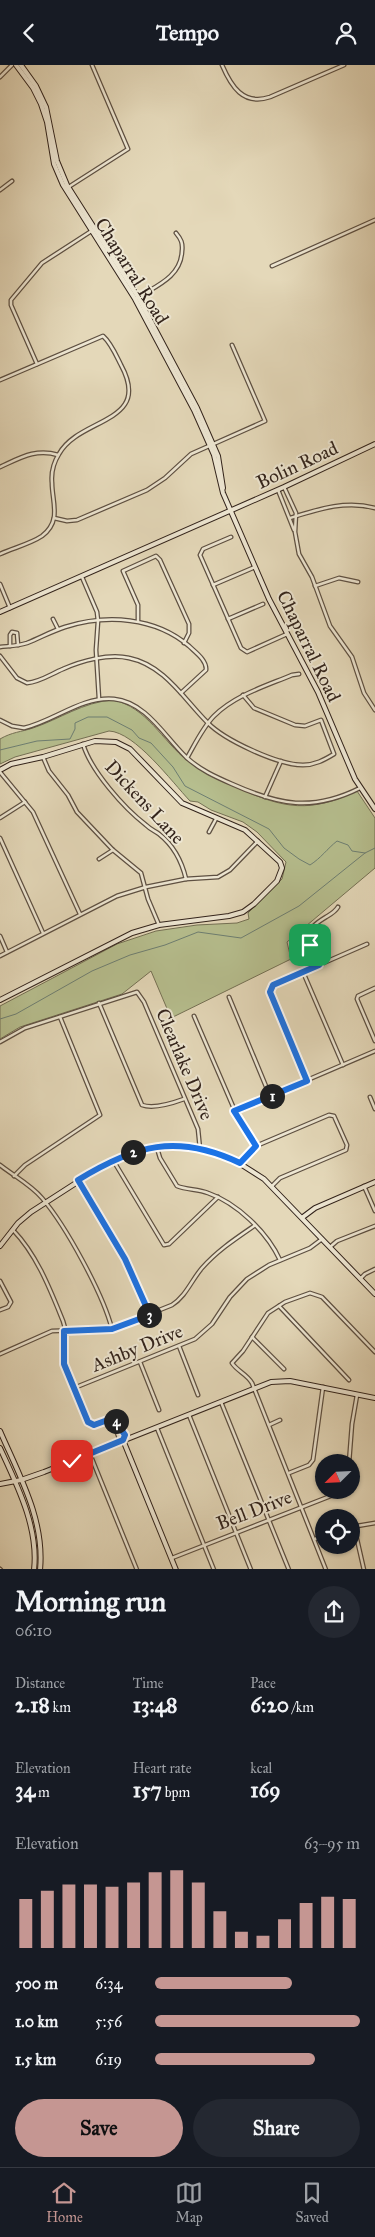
<!DOCTYPE html>
<html lang="en">
<head>
<meta charset="utf-8">
<style>
	:root { --surface:#171b24; --page:#242831; --text:#f1f3f6; --muted:#9ea1a6; --line:#363941; --accent:#c59692 }
	body { margin:0; font-family:"IM FELL Great Primer",serif; background:var(--page); color:var(--text); height:100vh; display:flex; flex-direction:column; font-size:19px; white-space:nowrap }
	* { box-sizing:border-box; margin:0 }
	p { font-size:16px; color:var(--muted) }
	.icon { flex:none; width:28px; height:28px; fill:none; stroke:currentColor; stroke-width:2; stroke-linecap:round; stroke-linejoin:round }
	.map { position:relative; height:1504px; overflow:hidden }
	.side { display:flex; flex-direction:column; background:var(--surface); flex:1 }
	.side>* { flex:none }
	.needle { width:32px; rotate:246deg }
	.tools { position:absolute; left:315px; top:1389px; display:grid; gap:10px }
	.tools a { display:grid; place-items:center; width:45px; height:45px; border-radius:50%; background:var(--surface); box-shadow:0 1px 4px #0004; font-size:25px }
	.pin { position:absolute; display:grid; place-items:center; width:42px; height:42px; color:#fff; margin:-21px; border-radius:10px; box-shadow:0 2px 8px #0006 }
	.km { position:absolute; width:25px; height:25px; margin:-12px; border-radius:50%; background:#222; color:#fff; font-size:14px; line-height:25px; text-align:center }
	.round { display:grid; place-items:center; flex:none; width:52px; height:52px; border-radius:26px; background:var(--page) }
	.headline { display:flex; align-items:center; justify-content:space-between; height:85px; padding:0 15px }
	h1 { font-size:28px; font-weight:700; line-height:38px }
	.stats { display:grid; grid-template-columns:repeat(3,1fr); gap:8px; height:85px; padding:5px 15px }
	.stats div { display:grid; align-content:center }
	.stats b { font-size:21px; font-weight:700 }
	.stats small { font-size:14px; font-weight:400 }
	.stats p { font-size:14px }
	.chart { height:140px; padding:10px 15px }
	.chart p { display:flex; justify-content:space-between }
	.chart svg { width:100%; height:90px; margin-top:5px; stroke:var(--accent); stroke-width:6 }
	.button { display:flex; gap:10px; margin-top:auto; padding:10px 15px }
	.button a { flex:1; height:58px; border-radius:30px; background:var(--accent); color:#111; font-size:20px; font-weight:700; line-height:58px; text-align:center }
	.button a+a { background:var(--page); color:var(--text) }
	ul { padding:0 15px; list-style:none; font-size:16px }
	li { display:grid; grid-template-columns:80px 60px 1fr; align-items:center; height:38px }
	li i { height:12px; border-radius:6px; background:var(--accent) }
	header { display:flex; justify-content:space-between; align-items:center; height:65px; padding:0 15px; background:var(--surface); font-size:22px; font-weight:700 }
	.tabs { display:flex; justify-content:space-around; align-items:center; height:70px; border-top:1px solid var(--line); background:var(--surface); font-size:14px; color:var(--muted) }
	.tabs a { display:grid; justify-items:center; gap:2px }
	.tabs .on { color:var(--accent) }
	.map>svg:first-child { display:block }
</style>
</head>
<body>
<header><svg class="icon" aria-label="back" viewBox="0 0 24 24"><path d="M15 5l-7 7 7 7"/></svg>Tempo<svg class="icon" aria-label="person" viewBox="0 0 24 24"><circle cx="12" cy="8" r="4"/><path d="M4 21q1-7 8-7t8 7"/></svg></header>
<div class="map">
<svg width="375" height="1505" viewBox="0 0 375 1505">
	<rect width="100%" height="100%" fill="#e4d8b9"/>
	<filter id="stains"><feTurbulence type="fractalNoise" baseFrequency=".004" numOctaves="4"/><feColorMatrix values="0 0 0 0 .2 0 0 0 0 .09 0 0 0 0 .02 0 0 0 .5 -.17"/></filter>
	<radialGradient id="worn" r=".72"><stop offset=".6" stop-color="#630" stop-opacity="0"/><stop offset="1" stop-color="#630" stop-opacity=".3"/></radialGradient>
	<path fill="#b6be8e" stroke="#747054" d="M113,635c34,7 49,41 75,61 14,12 33,20 50,27 47,21 72,25 119,3l18,27v50l-88,74 4,17 -120,59 -20,-47 -29,23 -102,33 -20,12v-33l117,-62 39,-13 41,-6 40,-2 12,-4 -1,-6 34,-34 4,-17 -29,-30 -14,-10 -32,-12 -13,-8 -8,-1c-18,-19 -55,-69 -81,-70l-94,26 -15,7v-25c12,-7 21,-7 33,-11 27,-9 50,-26 80,-28z"/>
	<g fill="none" stroke-linecap="round" stroke-linejoin="round">
		<g stroke="#6d7e72" stroke-width="1">
			<path d="M0,685l37,-9 33,-2 5,-10v-6l13,-6h19l25,13 7,8 12,5 22,24 12,19 84,43 15,19 15,11 11,6c11,-7 17,-16 27,-24l11,4 4,6 13,2"/>
			<path d="M0,954l16,-5 76,-43 38,-16 35,-10 33,-13 43,6 58,-32 66,-53 10,-5"/>
		</g>
		<g stroke="#5e5042" stroke-width="5">
			<g id="street">
				<path d="M222,0c9,21 21,41 48,32l74,-32"/>
				<path d="M0,12l12,-12"/>
				<path d="M67,123l61,-39 -36,-84"/>
				<path d="M0,125l12,-9"/>
				<path d="M272,201l103,-46"/>
				<path d="M137,233c19,-12 44,-21 45,-47 1,-8 -1,-12 -6,-18"/>
				<path d="M37,299l-26,-59v-5l31,-37 51,-33"/>
				<path d="M0,315l103,-44c8,7 13,19 18,29 32,59 -42,52 -62,89 -5,8 -8,19 -7,29 0,19 10,38 -10,53 -12,8 -29,12 -42,18"/>
				<path d="M0,402c20,-9 36,-19 58,-12"/>
				<path d="M284,422l12,26 -1,19 4,22 13,23 18,49 22,31 12,36 11,17"/>
				<path d="M278,425l16,40"/>
				<path d="M54,453l13,3 10,-1 70,-30 18,-12 26,-24 74,-33 -33,-76"/>
				<path d="M290,453c29,-9 56,-18 85,-10"/>
				<path d="M231,472l-28,12 -3,6 41,93 6,4 40,-18"/>
				<path d="M82,512l15,35 1,9 -2,29 3,49"/>
				<path d="M0,519l10,24"/>
				<path d="M213,520l42,-18"/>
				<path d="M315,521l24,-8 19,4"/>
				<path d="M53,554l5,10"/>
				<path d="M228,554l35,-15"/>
				<path d="M138,556v-16l-15,-34 33,-15 4,4 29,64v9l-5,10"/>
				<path d="M10,581v-11l2,-3 5,1 1,12"/>
				<path d="M0,582c9,-1 18,-1 27,-4 13,-5 25,-12 38,-16 42,-13 90,-10 124,19 6,6 18,14 17,24l-25,23"/>
				<path d="M0,591l17,22 10,5c13,-1 24,-9 36,-14 18,-8 46,-16 66,-11 35,7 55,41 78,64 17,18 71,43 96,43 12,0 21,-5 31,-11l-13,-34 -16,6 -10,-1 -41,-17 -11,-13"/>
				<path d="M0,655l12,6 12,2c30,-7 58,-32 90,-29 32,3 51,38 72,58 14,13 30,20 46,27 47,21 80,28 128,4"/>
				<path d="M83,679c8,27 41,64 63,81 4,4 9,6 13,9 14,11 23,28 27,45"/>
				<path d="M43,692l6,14 19,24 9,17 36,38 28,23 7,26 11,26"/>
				<path d="M187,693c8,-14 16,-31 27,-42 21,-21 52,-30 78,-41l7,-1"/>
				<path d="M0,707l33,40 47,102"/>
				<path d="M265,732l16,-36"/>
				<path d="M0,753l25,-16"/>
				<path d="M209,767l7,-13"/>
				<path d="M0,773l43,95"/>
				<path d="M99,794l14,-9"/>
				<path d="M0,871l7,16"/>
				<path d="M0,891l117,-60 29,-9 40,-8 32,-2 12,-7 28,-29"/>
				<path d="M319,900c-12,-26 -21,-31 7,-48 5,-3 9,-5 12,-10"/>
				<path d="M303,907l40,93"/>
				<path d="M375,923l-17,8 -1,3 18,42"/>
				<path d="M229,932l41,99"/>
				<path d="M99,938l43,102c11,4 31,-2 42,-6"/>
				<path d="M194,951l41,95 21,35"/>
				<path d="M0,977l25,-14 112,-36 7,10 54,127 2,20"/>
				<path d="M307,1016l-37,-87v-6l3,-3 94,-41"/>
				<path d="M370,1032l5,12"/>
				<path d="M235,1046l140,-60"/>
				<path d="M157,1083l3,10 17,28c10,4 21,3 31,7 29,10 59,39 72,67"/>
				<path d="M113,1095l51,85 5,-1 49,-47"/>
				<path d="M240,1098l16,-17 73,-31 5,1 13,29 -1,5 -66,28 -8,8"/>
				<path d="M0,1100c14,11 31,20 42,33 24,28 61,96 70,131"/>
				<path d="M14,1111l11,-11 75,-50 -40,-98"/>
				<path d="M79,1116l46,78 25,55"/>
				<path d="M364,1121l11,25"/>
				<path d="M13,1165c24,25 37,59 50,91l2,7 -1,36 24,58 6,3 19,-7c6,6 13,13 10,22"/>
				<path d="M330,1182l7,-6 38,-15"/>
				<path d="M360,1214l5,-5 10,-5"/>
				<path d="M0,1216l11,21 -3,5 -8,3"/>
				<path d="M279,1241l70,74"/>
				<path d="M252,1272l32,32"/>
				<path d="M179,1281l19,49"/>
				<path d="M0,1289l52,-23 60,-2 60,-24c14,-9 19,-24 30,-37 15,-17 33,-29 52,-42"/>
				<path d="M140,1297l19,48"/>
				<path d="M74,1323l121,-49 17,-15 18,-27 17,-18 22,-14 41,-17 12,-9"/>
				<path d="M221,1337l68,168"/>
				<path d="M189,1350l62,155"/>
				<path d="M117,1360l-1,5 3,8 4,2"/>
				<path d="M269,1360l11,-5"/>
				<path d="M157,1363l57,142"/>
				<path d="M90,1389l47,116"/>
				<path d="M349,1398l3,-39 5,-29"/>
				<path d="M289,1408l20,-8 4,-5 10,-73"/>
				<path d="M354,1461l10,44"/>
				<path d="M351,1462l24,-4"/>
				<path d="M315,1474l9,-4"/>
				<path d="M172,1493l174,-68"/>
				<path d="M0,1504l1,1"/>
				<path d="M326,1505l-74,-187c-5,-9 -15,-12 -20,-20l11,-12 25,-38 17,-11 25,-9 12,4 53,55"/>
			</g>
		</g>
		<g stroke="#32231b" stroke-width="6">
			<g id="secondary">
				<path d="M16,0l17,23 8,16 6,18 7,42 9,21 72,114 59,111 20,45 9,38 46,106 49,93 37,87 20,30"/>
				<path d="M21,0l15,21 10,21 11,54 10,24 71,112 59,111 21,48 5,32"/>
				<path d="M0,547l284,-125 91,-43"/>
				<path d="M0,705l11,-6 32,-7 52,-16 21,1 14,7 52,54 63,27 35,32 2,6 -5,13 -23,23 -11,8 -14,4 -70,9 -27,8 -132,67"/>
				<path d="M303,1152l12,-9 60,-26"/>
				<path d="M0,1181l18,-23 13,-11 76,-49 17,-8 28,-7h39l40,10 33,21 111,115"/>
				<path d="M0,1366c19,44 45,89 40,139"/>
				<path d="M123,1375l53,130"/>
				<path d="M0,1383c17,37 39,80 34,122"/>
				<path d="M0,1419l21,-4 23,-8 227,-90 19,-1 85,17"/>
			</g>
		</g>
		<use href="#street" stroke="#ede6d2" stroke-width="2.5"/>
		<use href="#secondary" stroke="#ede6d2" stroke-width="4"/>
	</g>
	<g fill="none" stroke-linecap="round" stroke-linejoin="round">
		<g stroke="#fff" stroke-width="10">
			<path id="route" d="M72,1396l51,-21 2,-5 -12,-17 -19,7 -6,-3 -24,-58v-33l48,-2 38,-14 -25,-56 -47,-79c57,-35 99,-47 162,-17l16,-17 -22,-35 73,-30 -37,-89 3,-7 46,-20 -9,-20"/>
		</g>
		<use href="#route" stroke="#1a73e8" stroke-width="6"/>
	</g>
	<g text-anchor="middle" dominant-baseline="central" stroke-width="4" stroke-linejoin="round" paint-order="stroke">
		<g font-size="19" fill="#32231b" stroke="#ede6d2">
			<text transform="translate(132 206) rotate(58)">Chaparral Road</text>
			<text transform="translate(297 400) rotate(-25)">Bolin Road</text>
			<text transform="translate(309 581) rotate(64)">Chaparral Road</text>
			<text transform="translate(145 737) rotate(47)">Dickens Lane</text>
			<text transform="translate(185 999) rotate(67)">Clearlake Drive</text>
			<text transform="translate(137 1283) rotate(-22)">Ashby Drive</text>
			<text transform="translate(254 1445) rotate(-21)">Bell Drive</text>
		</g>
	</g>
	<rect width="100%" height="100%" filter="url(#stains)"/>
	<rect width="100%" height="100%" fill="url(#worn)"/>
</svg>
<div class="tools">
<a><svg class="needle" viewBox="-14 -14 28 28"><path d="M0-13l5 13h-10z" fill="#e53935"/><path d="M0 13l5-13h-10z" fill="#9ea1a6"/></svg></a>
<a><svg class="icon" aria-label="locate" viewBox="0 0 24 24"><circle cx="12" cy="12" r="6"/><path d="M12 2v4M12 18v4M2 12h4M18 12h4"/></svg></a>
</div>
<div class="pin" style="left:310px;top:880px;background:#1e9e55"><svg class="icon" aria-label="arrive" viewBox="0 0 24 24"><path d="M6 21V4h12l-3 4 3 4H6"/></svg></div>
<div class="pin" style="left:72px;top:1396px;background:#d93025"><svg class="icon" aria-label="check" viewBox="0 0 24 24"><path d="M5 12l5 5 9-10"/></svg></div>
<b class="km" style="left:272px;top:1031px">1</b>
<b class="km" style="left:133px;top:1087px">2</b>
<b class="km" style="left:149px;top:1250px">3</b>
<b class="km" style="left:116px;top:1356px">4</b>
</div>
<section class="side">
<div class="headline"><div><h1>Morning run</h1><p>06:10</p></div><a class="round"><svg class="icon" aria-label="share" viewBox="0 0 24 24"><path d="M12 15V3M7 8l5-5 5 5M5 13v7h14v-7"/></svg></a></div>
<div class="stats">
<div><p>Distance</p><b>2.18<small> km</small></b></div>
<div><p>Time</p><b>13:48</b></div>
<div><p>Pace</p><b>6:20<small> /km</small></b></div>
</div>
<div class="stats">
<div><p>Elevation</p><b>34<small> m</small></b></div>
<div><p>Heart rate</p><b>157<small> bpm</small></b></div>
<div><p>kcal</p><b>169</b></div>
</div>
<div class="chart"><p><span>Elevation</span>63–95 m</p>
<svg viewBox="0 0 160 44" preserveAspectRatio="none"><path d="M5 44V20M15 44V16M25 44V13M35 44V13M45 44V14M55 44V12M65 44V7M75 44V6M85 44V12M95 44V26M105 44V36M115 44V38M125 44V30M135 44V22M145 44V19M155 44V20"/></svg>
</div>
<ul>
<li><b>500 m</b>6:34<i style="width:67%"></i></li>
<li><b>1.0 km</b>5:56<i style="width:100%"></i></li>
<li><b>1.5 km</b>6:19<i style="width:78%"></i></li>
</ul>
<div class="button"><a>Save</a><a>Share</a></div>
</section>
<nav class="tabs">
<a class="on"><svg class="icon" aria-label="home" viewBox="0 0 24 24"><path d="M3 11l9-7 9 7M6 9v11h12V9"/></svg>Home</a>
<a><svg class="icon" aria-label="map" viewBox="0 0 24 24"><path d="M3 6l6-2 6 2 6-2v14l-6 2-6-2-6 2zM9 4v14M15 6v14"/></svg>Map</a>
<a><svg class="icon" aria-label="saved" viewBox="0 0 24 24"><path d="M7 4h10v16l-5-4-5 4z"/></svg>Saved</a>
</nav>
</body>
</html>
